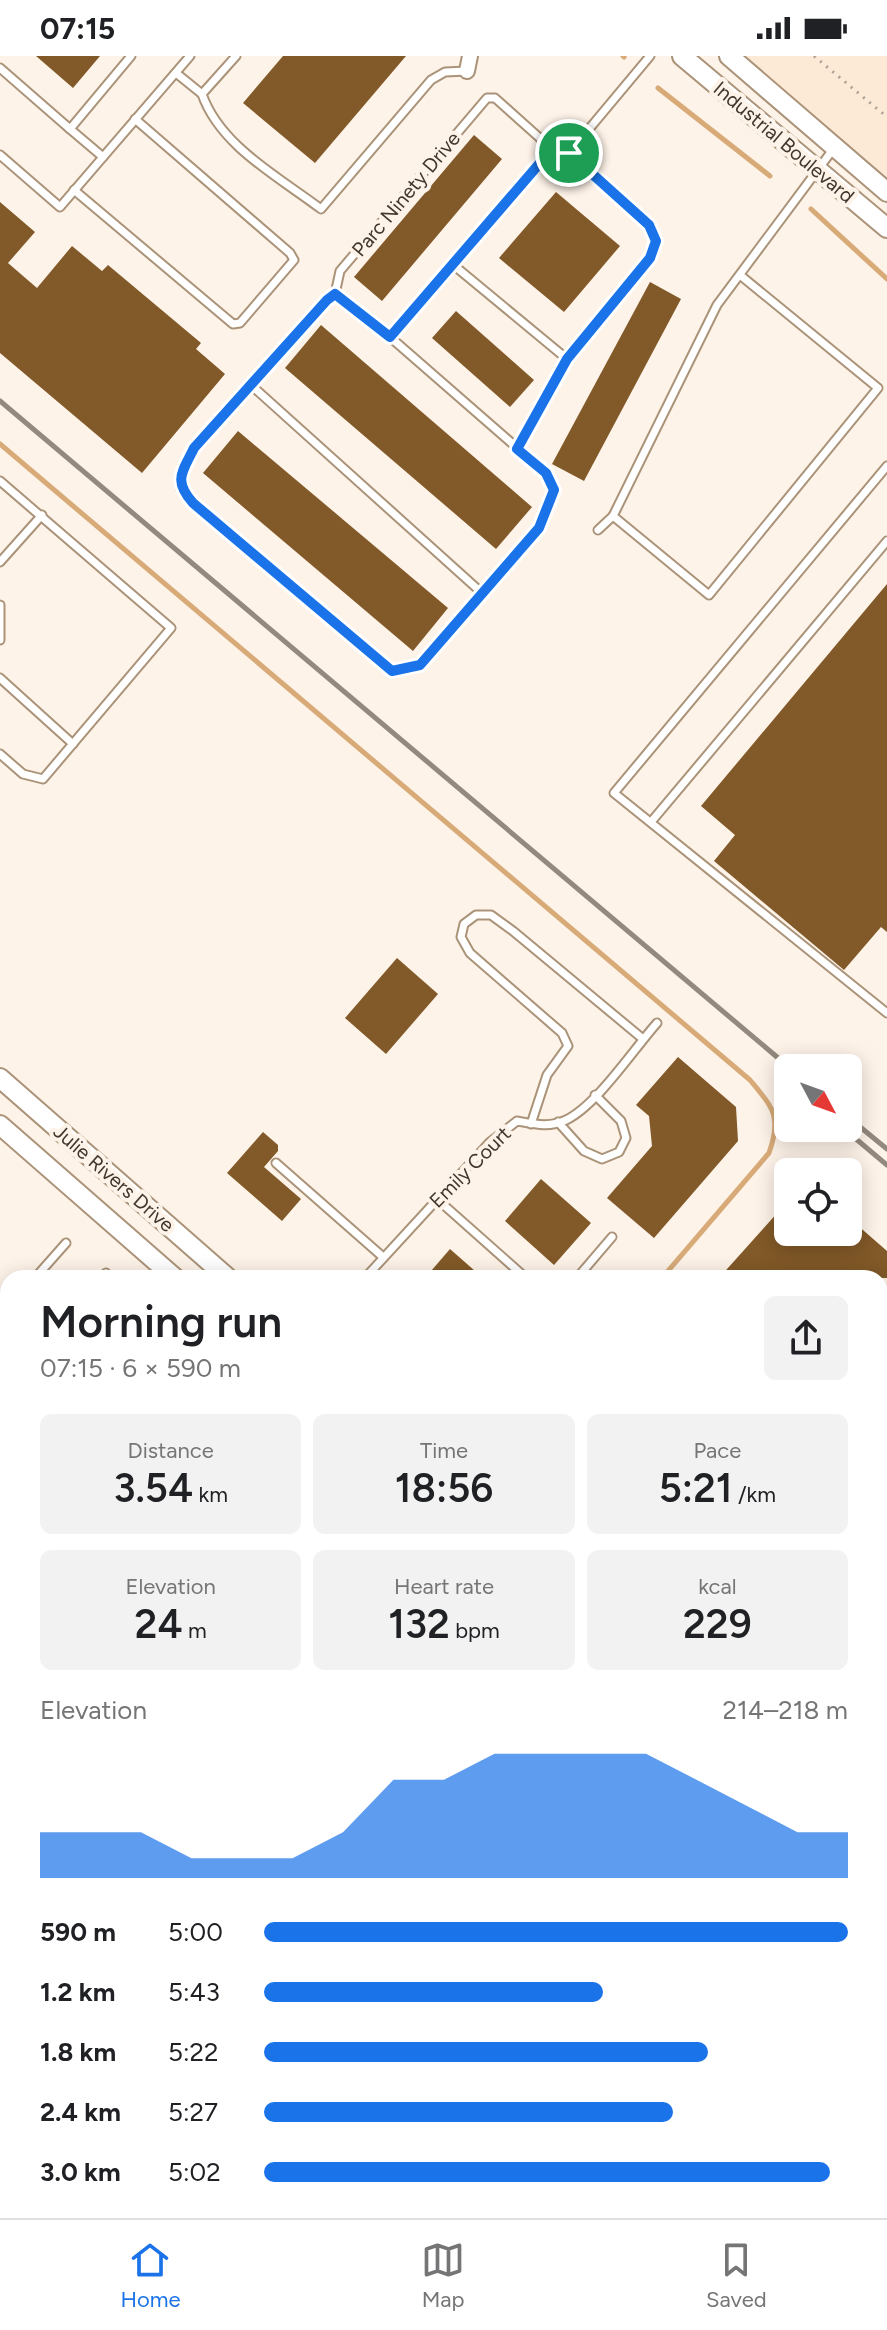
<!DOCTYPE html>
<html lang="en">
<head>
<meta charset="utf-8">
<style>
	:root { --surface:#fff; --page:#f2f2f2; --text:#202124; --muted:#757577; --line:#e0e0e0; --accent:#1a73e8 }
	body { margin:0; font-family:Figtree,sans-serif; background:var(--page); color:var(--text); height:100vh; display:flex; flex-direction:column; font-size:30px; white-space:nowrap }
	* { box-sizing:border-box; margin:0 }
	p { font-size:26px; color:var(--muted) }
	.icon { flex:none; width:44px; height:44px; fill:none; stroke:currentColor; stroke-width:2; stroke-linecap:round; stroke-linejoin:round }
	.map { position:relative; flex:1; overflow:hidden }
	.panel { position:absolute; left:0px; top:1214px; width:888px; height:948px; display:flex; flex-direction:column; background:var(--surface); border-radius:24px 24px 0 0; box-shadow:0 4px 20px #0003 }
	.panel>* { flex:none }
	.needle { width:52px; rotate:131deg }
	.fabs { position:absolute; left:774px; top:998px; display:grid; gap:16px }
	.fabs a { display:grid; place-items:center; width:88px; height:88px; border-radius:12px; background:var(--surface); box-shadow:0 4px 20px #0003; font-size:40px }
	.pin { position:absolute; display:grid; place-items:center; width:68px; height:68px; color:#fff; margin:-34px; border:4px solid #fff; border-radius:50%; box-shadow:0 2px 8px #0007 }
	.round { display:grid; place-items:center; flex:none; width:84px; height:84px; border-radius:12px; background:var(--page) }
	.overview { display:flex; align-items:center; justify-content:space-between; height:136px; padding:0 40px }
	h1 { font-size:44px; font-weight:600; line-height:60px }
	.metrics { display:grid; grid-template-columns:repeat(3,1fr); gap:12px; height:136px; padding:8px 40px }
	.metrics div { display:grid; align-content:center; border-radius:12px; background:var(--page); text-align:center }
	.metrics b { font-size:40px; font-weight:600 }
	.metrics small { font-size:22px; font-weight:400 }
	.metrics p { font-size:22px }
	.chart { height:224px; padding:16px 40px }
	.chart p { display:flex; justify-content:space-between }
	.chart svg { width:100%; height:144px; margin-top:8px; fill:var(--accent); opacity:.7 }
	ul { padding:0 40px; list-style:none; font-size:26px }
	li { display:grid; grid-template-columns:128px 96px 1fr; align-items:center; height:60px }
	li i { height:20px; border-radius:10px; background:var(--accent) }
	.status { display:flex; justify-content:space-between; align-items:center; height:56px; padding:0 40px; background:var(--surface); direction:ltr }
	.status svg { height:22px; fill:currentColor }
	.menu { display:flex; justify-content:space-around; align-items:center; height:112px; border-top:2px solid var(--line); background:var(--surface); font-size:22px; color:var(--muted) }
	.menu a { display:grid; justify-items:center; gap:4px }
	.menu .on { color:var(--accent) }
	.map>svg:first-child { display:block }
</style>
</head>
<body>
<div class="status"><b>07:15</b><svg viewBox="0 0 49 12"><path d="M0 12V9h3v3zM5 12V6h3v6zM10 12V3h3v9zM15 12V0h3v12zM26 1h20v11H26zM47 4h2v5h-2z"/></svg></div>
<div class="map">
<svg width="887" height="2162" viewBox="0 0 887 2162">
	<rect width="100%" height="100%" fill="#fef3e8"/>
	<path fill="#fdead6" d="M735,0h152v127z"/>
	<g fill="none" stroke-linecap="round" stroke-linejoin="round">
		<g stroke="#d7aa78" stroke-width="5">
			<path d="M623,0l1,1"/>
			<path d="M658,32l112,88"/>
			<path d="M811,153l76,70"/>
			<path d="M0,388l750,636c23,28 32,36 19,73l-107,125"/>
		</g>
	</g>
	<g fill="#825928">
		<path d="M36,0h64l-27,32z"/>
		<path d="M283,0h123l-91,107 -72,-60z"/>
		<path d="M474,79l28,24 -120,142 -28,-24z"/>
		<path d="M556,136l64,54 -56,66 -65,-54z"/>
		<path d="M0,146l35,30 -27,31 29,25 35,-42 30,25 6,-6 93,78 -5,6 29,25 -83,99 -142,-120z"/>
		<path d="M650,226l31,17 -97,182 -32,-17z"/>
		<path d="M456,255l78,69 -24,27 -78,-69z"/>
		<path d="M321,269l211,182 -36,42 -211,-181z"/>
		<path d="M238,375l210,177 -35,43 -210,-178z"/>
		<path d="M887,528v348l-6,-5 -37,43 -130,-109 21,-26 -34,-29z"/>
		<path d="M397,902l41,36 -52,60 -41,-36z"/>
		<path d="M678,1001l58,50 2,34 -84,97 -47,-40 45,-52 -3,-30 -13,-11z"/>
		<path d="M263,1076l15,13v6l-14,16 37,32 -19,22 -55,-48z"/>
		<path d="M541,1123l50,44 -37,42 -49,-44z"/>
		<path d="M788,1145v31h60v-15l39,34v27h-168z"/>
		<path d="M450,1193l33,29h-58z"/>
	</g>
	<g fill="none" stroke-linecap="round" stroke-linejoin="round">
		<g stroke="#ab9379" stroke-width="11">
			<g id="service">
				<path d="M236,0l-34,38c18,52 77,83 119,115l110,-129 14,-8 22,-1"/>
				<path d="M0,12l70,61 61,-73"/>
				<path d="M176,17l26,21"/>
				<path d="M70,73l33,28"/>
				<path d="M0,99l60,52 130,-151"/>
				<path d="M74,134l159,134 7,-1 54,-63 -4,-7 -155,-134"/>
				<path d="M451,207l116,96 83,-101 6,-17 -7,-16 -80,-72"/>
				<path d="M740,219l138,113 -169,207 -96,-79 104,-211 117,-157"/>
				<path d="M335,238l55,43 156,136 8,17 -15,38 -119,137 -28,6 -199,-168 -12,-14 -1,-12 14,-29z"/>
				<path d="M335,238l5,-23 147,-173h8l57,51"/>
				<path d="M390,281l162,-188 17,4 81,-97"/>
				<path d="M251,329l231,208"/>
				<path d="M517,393l50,-90"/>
				<path d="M887,410l-273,327 273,220"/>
				<path d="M0,425l171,147 -128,151 -20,-5 -23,-20"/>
				<path d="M598,474l15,-14"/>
				<path d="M0,506l42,-47"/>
				<path d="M0,549v35"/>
				<path d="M0,622l73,66"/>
				<path d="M651,766l236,-281"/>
				<path d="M558,1066l26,29 18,8 17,-7 7,-14 -5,-17 -26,-26"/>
				<path d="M531,1068l16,-49 21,-29 -6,-13 -92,-80 -9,-16 3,-13 12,-9h15l22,16 130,108"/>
				<path d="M276,1107l107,94"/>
				<path d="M437,1143l89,79"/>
				<path d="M35,1222l31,-35"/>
				<path d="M102,1222l4,-5"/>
				<path d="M365,1222l125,-136 27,-21c17,3 32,7 49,-1 31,-15 67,-70 91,-97"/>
				<path d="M577,1222l35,-41"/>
				<path d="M0,1262l8,-9"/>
				<path d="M1,1337l7,-8"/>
				<path d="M880,1404l7,6"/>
				<path d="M0,1451l8,7"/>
				<path d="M880,1464l7,7"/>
				<path d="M0,1533l8,7"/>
				<path d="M880,1692l7,6"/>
				<path d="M880,1842l7,-7"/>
				<path d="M880,1936l7,6"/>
				<path d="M880,2003l7,-8"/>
				<path d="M880,2009l7,6"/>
				<path d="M880,2068l7,6"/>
				<path d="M880,2152l7,6"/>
				<path d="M462,2162l8,-8"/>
			</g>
		</g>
		<g stroke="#ab9379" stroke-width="18">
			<g id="minor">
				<path d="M467,15l3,-15"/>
				<path d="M880,1515l7,-8"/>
				<path d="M880,1563l7,-7"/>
				<path d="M0,2150l8,-9"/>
			</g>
		</g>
		<g stroke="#ab9379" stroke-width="22">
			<g id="tertiary">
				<path d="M682,0l205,172"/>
				<path d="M729,0l158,136"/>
				<path d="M0,1022l228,200"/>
				<path d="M0,1069l175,153"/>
				<path d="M880,1806l7,7"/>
				<path d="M316,2162l7,-8"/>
				<path d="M355,2162l7,-8"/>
			</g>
		</g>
		<g stroke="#ab9379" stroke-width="24">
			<g id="secondary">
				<path d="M0,2103l8,7"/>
				<path d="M57,2154l10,8"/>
				<path d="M0,2160l2,2"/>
			</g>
		</g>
		<path stroke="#aca196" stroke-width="3" stroke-dasharray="2 6" stroke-linecap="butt" d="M814,0l73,61"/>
		<use href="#service" stroke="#fff" stroke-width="7"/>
		<use href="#minor" stroke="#fff" stroke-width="14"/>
		<use href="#tertiary" stroke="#fff" stroke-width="18"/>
		<use href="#secondary" stroke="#fff" stroke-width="20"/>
		<g stroke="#93897e" stroke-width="5">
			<path d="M0,345l790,667"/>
			<path d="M848,1061l39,32"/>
			<path d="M843,1072l44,37"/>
		</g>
	</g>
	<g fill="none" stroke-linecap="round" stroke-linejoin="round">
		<g stroke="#fff" stroke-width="16">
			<path id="route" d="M552,93l17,4 80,72 7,16 -6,17 -83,101 -50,90 29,24 8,17 -15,38 -119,137 -28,6 -199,-168c-20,-23 -11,-30 1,-55l133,-148 8,-6 55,43z"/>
		</g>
		<use href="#route" stroke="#1a73e8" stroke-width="10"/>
	</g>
	<g text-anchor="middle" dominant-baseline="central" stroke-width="8" stroke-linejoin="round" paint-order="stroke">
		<g font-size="20" fill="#41372c" stroke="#fef3e8">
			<text transform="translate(784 86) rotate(40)">Industrial Boulevard</text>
			<text transform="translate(406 138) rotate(-50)">Parc Ninety Drive</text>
			<text transform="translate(470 1111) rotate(-45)">Emily Court</text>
			<text transform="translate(114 1122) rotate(41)">Julie Rivers Drive</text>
		</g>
	</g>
</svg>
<div class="fabs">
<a><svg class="needle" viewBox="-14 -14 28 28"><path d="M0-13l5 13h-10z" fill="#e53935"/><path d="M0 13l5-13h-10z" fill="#757577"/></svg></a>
<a><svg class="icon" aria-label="locate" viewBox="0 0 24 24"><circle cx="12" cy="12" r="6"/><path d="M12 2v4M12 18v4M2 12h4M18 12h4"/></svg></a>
</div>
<div class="pin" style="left:569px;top:97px;background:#1e9e55"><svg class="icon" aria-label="arrive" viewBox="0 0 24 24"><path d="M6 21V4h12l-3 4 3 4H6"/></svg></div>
<section class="panel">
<div class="overview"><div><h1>Morning run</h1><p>07:15 · 6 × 590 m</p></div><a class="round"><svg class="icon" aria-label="share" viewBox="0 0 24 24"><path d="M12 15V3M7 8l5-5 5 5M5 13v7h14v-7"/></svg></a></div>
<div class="metrics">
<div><p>Distance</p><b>3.54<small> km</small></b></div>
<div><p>Time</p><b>18:56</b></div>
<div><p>Pace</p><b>5:21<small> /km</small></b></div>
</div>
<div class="metrics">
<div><p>Elevation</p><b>24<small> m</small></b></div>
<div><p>Heart rate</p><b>132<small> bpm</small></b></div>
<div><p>kcal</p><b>229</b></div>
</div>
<div class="chart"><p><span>Elevation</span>214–218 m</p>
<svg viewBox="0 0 160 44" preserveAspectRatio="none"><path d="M0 44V30L10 30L20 30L30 38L40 38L50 38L60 30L70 14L80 14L90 6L100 6L110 6L120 6L130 14L140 22L150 30L160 30V44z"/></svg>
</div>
<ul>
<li><b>590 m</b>5:00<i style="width:100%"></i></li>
<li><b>1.2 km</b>5:43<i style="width:58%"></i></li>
<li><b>1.8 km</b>5:22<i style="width:76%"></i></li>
<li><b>2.4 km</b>5:27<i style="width:70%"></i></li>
<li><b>3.0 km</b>5:02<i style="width:97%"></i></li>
</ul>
</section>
</div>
<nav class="menu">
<a class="on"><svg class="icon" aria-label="home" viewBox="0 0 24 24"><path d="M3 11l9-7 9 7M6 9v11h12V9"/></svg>Home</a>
<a><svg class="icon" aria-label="map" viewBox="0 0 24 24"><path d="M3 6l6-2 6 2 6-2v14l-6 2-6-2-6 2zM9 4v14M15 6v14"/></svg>Map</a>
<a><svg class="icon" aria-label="saved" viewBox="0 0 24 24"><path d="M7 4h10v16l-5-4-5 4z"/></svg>Saved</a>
</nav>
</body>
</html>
